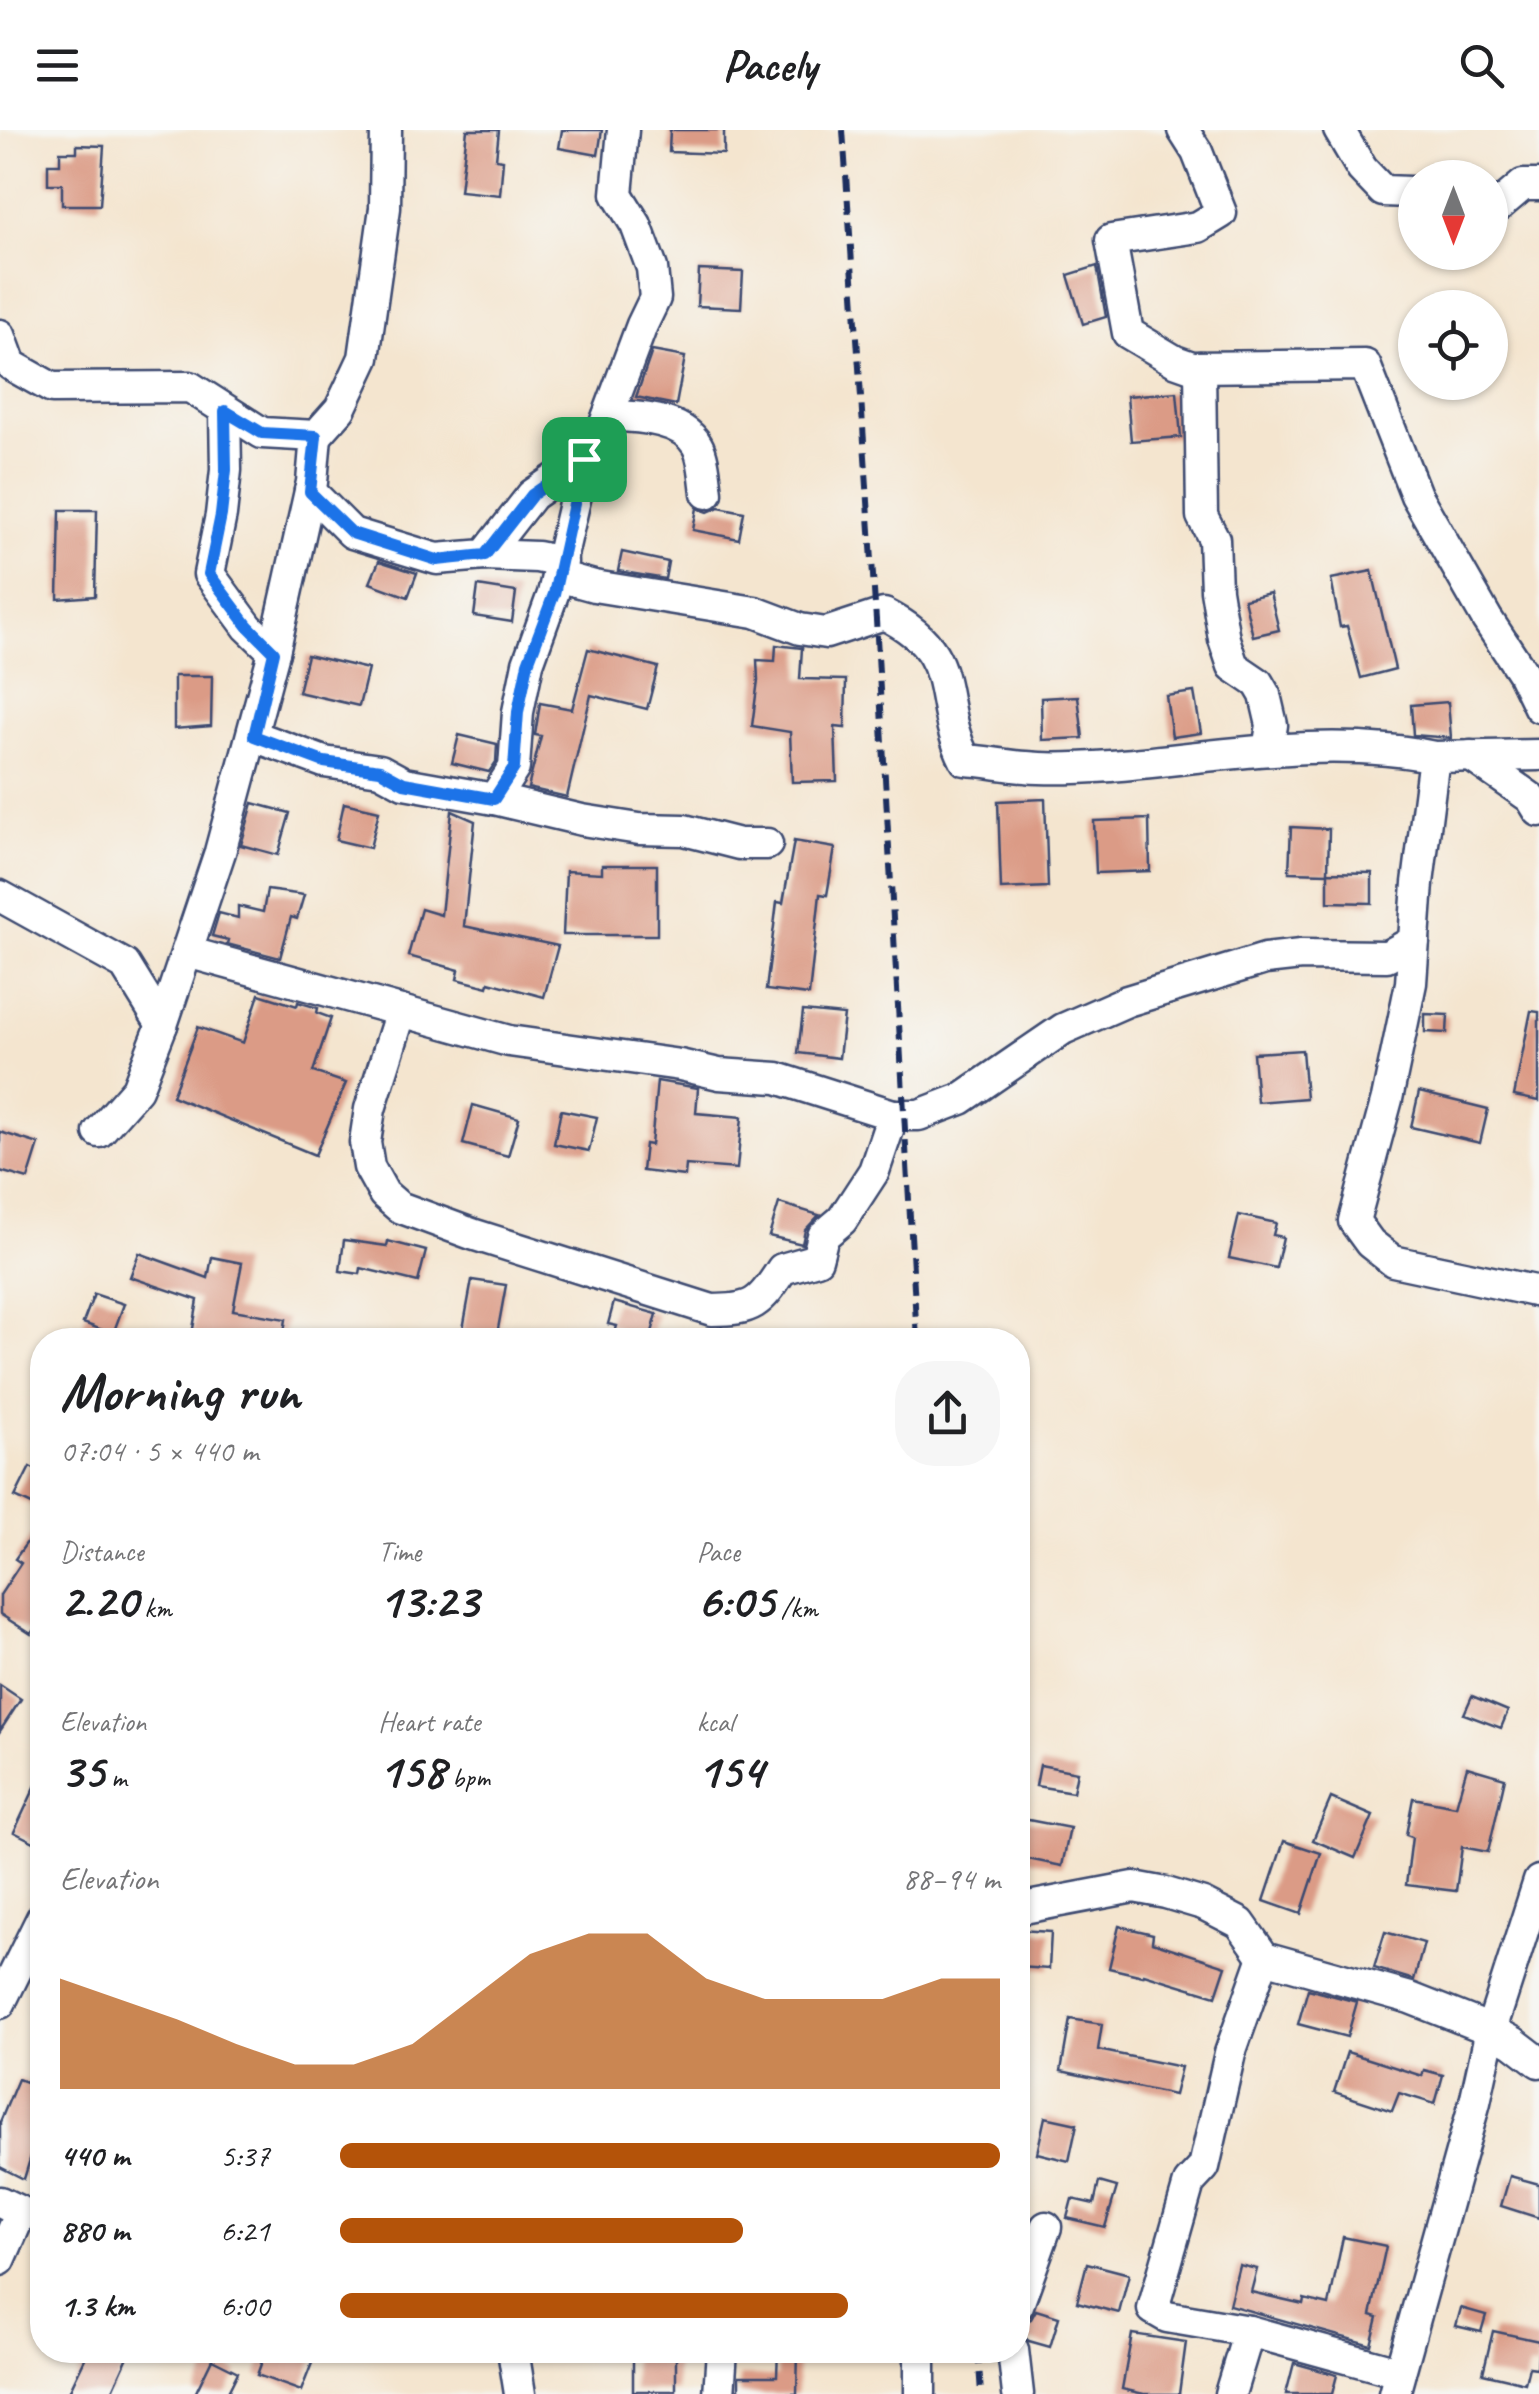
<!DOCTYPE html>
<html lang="en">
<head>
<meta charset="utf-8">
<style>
	:root { --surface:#fff; --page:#f6f6f6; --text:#202124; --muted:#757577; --accent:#b45309 }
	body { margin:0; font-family:Caveat,sans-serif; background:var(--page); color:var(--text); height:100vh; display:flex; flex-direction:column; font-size:38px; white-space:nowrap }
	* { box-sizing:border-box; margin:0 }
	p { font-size:32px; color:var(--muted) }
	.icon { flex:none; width:55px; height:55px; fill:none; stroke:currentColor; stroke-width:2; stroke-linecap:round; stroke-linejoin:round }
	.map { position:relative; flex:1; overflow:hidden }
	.sheet { position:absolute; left:30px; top:1198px; width:1000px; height:1035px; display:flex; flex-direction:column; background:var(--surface); border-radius:40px; box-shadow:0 2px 8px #0004 }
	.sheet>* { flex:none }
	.needle { width:65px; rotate:180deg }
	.fabs { position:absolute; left:1398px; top:30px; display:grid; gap:20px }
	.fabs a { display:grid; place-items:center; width:110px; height:110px; border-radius:50%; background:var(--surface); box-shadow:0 2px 8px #0004; font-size:50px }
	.pin { position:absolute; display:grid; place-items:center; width:85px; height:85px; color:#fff; margin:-42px; border-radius:20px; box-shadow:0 5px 15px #0006 }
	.round { display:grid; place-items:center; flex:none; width:105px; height:105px; border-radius:40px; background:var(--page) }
	.overview { display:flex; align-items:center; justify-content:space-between; height:170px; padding:0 30px }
	h1 { font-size:55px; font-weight:800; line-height:75px }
	.metrics { display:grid; grid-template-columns:repeat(3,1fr); gap:15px; height:170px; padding:10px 30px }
	.metrics div { display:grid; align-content:center }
	.metrics b { font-size:50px; font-weight:800 }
	.metrics small { font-size:28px; font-weight:400 }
	.metrics p { font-size:28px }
	.chart { height:280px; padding:20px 30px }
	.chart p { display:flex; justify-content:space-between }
	.chart svg { width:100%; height:180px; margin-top:10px; fill:var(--accent); opacity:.7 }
	ul { padding:0 30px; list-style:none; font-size:32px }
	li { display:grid; grid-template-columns:160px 120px 1fr; align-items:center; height:75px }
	li i { height:25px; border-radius:12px; background:var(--accent) }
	header { display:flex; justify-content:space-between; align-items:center; height:130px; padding:0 30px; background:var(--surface); font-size:45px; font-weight:800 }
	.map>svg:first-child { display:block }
</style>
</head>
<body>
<header><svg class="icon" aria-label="menu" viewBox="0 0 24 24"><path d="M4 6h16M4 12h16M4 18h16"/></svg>Pacely<svg class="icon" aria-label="search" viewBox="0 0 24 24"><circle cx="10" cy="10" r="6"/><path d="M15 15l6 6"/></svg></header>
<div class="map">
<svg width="1539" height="2264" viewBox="0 0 1539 2264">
	<rect width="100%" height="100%" fill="#f6f6f2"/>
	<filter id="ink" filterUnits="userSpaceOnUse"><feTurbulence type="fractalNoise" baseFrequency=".01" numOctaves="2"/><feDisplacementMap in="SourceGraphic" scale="20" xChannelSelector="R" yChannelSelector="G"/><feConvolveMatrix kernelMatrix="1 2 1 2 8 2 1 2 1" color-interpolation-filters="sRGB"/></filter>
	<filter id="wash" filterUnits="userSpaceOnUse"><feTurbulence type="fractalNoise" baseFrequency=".0048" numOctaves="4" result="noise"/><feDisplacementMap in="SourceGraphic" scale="40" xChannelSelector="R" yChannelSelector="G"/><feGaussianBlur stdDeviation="2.25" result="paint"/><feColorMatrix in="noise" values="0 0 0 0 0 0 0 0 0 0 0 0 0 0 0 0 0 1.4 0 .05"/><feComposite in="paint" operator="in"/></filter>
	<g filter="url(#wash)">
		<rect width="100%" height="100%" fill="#f4e5cf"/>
		<g id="blocks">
			<g fill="#db9b86">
				<path d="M467,0h32l-3,29 7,1 -3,35 -40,-4z"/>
				<path d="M562,0h40l-4,25 -39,-7z"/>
				<path d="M670,0h54v24l-55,-2z"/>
				<path d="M77,15l27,1 -4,59h-38v-21h-14v-20h12v-12h17z"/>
				<path d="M1097,136l9,51 -23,7 -15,-49z"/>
				<path d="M699,140l44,2 -2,36 -44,-2z"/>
				<path d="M652,221l33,6 -9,48 -40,-8z"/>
				<path d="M1177,262l4,45 -50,4 -4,-45z"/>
				<path d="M719,377l25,5 -5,27 -46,-9 4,-22 11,4z"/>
				<path d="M60,380h37l-2,86 -37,3z"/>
				<path d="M622,422l46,10 -3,17 -47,-8z"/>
				<path d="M379,431l38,12 -9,24 -38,-14z"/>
				<path d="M1372,441l23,98 -34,9 -14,-52 -7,1 -9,-48z"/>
				<path d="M478,456l38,6 -4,30 -38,-6z"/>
				<path d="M1270,463l9,37 -26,6 -9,-37z"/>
				<path d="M776,515l26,3 -2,31 46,1 -1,48 -10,-1 2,54 -45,1 -2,-50 -38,-6 6,-46 -1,-20 18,1z"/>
				<path d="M588,519l70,18 -11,42 -56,-14 -24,102 -39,-9 13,-52 -6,-1 5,-32 32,6z"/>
				<path d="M307,525l61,14 -9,37 -61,-14z"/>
				<path d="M174,546h38l-1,50 -37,3z"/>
				<path d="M1194,562l7,41 -29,4 -6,-41z"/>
				<path d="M1078,566l5,42 -41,2 -1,-42z"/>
				<path d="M1448,572l3,36 -38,-3 -2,-30z"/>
				<path d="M459,605l38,9 -1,18 -7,10 -37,-9z"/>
				<path d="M1045,669l3,88 -47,2 -3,-88z"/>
				<path d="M253,673l37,10 -12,42 -37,-10z"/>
				<path d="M344,673l35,8 -9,37 -34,-8z"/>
				<path d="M452,681l23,10 -11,105 94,20 -14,51 -55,-15 -1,5 -31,-8 2,-9 -51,-14 13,-47 20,6z"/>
				<path d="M1149,689l1,52 -54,2 -2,-52z"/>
				<path d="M1291,697l38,2 -1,43 44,1v30l-44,-1v-29l-39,-1z"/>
				<path d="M794,711l41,7 -8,47 -7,-1 -11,101 -43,-5 11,-88 6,1z"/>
				<path d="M602,735h55v70h-94l3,-64 36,2z"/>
				<path d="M267,760l37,5 -7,24 -6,-2 -11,41 -53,-14 1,-4 -16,-4 7,-23 19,5v-12l25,6z"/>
				<path d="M259,864l38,12 1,-4 20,6 -1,5 14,5 -18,54 33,11 -31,72 -143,-59 26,-69 45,16z"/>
				<path d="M803,881l41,4 -5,43 -41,-5z"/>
				<path d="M1531,881l8,1v89l-25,-5z"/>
				<path d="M1425,884l23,1 -1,18 -22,-1z"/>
				<path d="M1302,920l4,48 -49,4 -4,-49z"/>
				<path d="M657,951l41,7 -2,25 46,4 -5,52 -51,-4 -1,11 -43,-5 3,-27 6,1z"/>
				<path d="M1419,962l69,17 -8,34 -69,-16z"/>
				<path d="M473,975l46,13 -11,38 -45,-12z"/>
				<path d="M561,980l36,7 -8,34 -35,-7z"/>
				<path d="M0,1002l39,12 -11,35 -28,-8z"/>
				<path d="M779,1073l40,12 -14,15 -3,14 -33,-8z"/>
				<path d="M1239,1085l37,8 -3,12 10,2 -7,31 -47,-10z"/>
				<path d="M344,1110l43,6 1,-5 38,10 -8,31 -57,-14 -1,6 -20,-3z"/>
				<path d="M139,1123l69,25 4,-21 30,6 -9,47 53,9 -3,21h-92l7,-40 -68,-23z"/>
				<path d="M472,1150l34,5 -10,55h-35z"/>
				<path d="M94,1164l30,10 -11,30 -30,-11z"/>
				<path d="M614,1172l43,12 -7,26h-37l4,-14 -9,-2z"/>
				<path d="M30,1337l12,6v16l-8,17 -19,-9z"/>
				<path d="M32,1405l10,7v75l-11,17 -31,-20v-19l21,-32 -6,-4z"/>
				<path d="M0,1555l21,14 -21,32z"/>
				<path d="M1472,1566l36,15 -7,17 -37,-14z"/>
				<path d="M1040,1635l37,7 -4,20 -37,-6z"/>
				<path d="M1467,1637l38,11 -17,74 -26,-5 -6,44 -50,-6 6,-48 -6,-2 7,-37 43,8z"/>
				<path d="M42,1642v74l-28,-14z"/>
				<path d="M1331,1668l42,18 -18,42 -42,-18z"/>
				<path d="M1018,1688l52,10 -8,38 -44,-9z"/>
				<path d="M1284,1711l37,12 -20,61 -37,-13z"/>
				<path d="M1119,1796l34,8 -1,8 74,24 -10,30 -72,-22 -1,2 -34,-8z"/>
				<path d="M1018,1800l33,2 -2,37 -31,-2z"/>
				<path d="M1385,1802l39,11 -10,37 -40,-12z"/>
				<path d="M1308,1859l49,13 -10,35 -49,-13z"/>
				<path d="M1070,1889l32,5 -4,26 83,17 -7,28 -113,-24z"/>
				<path d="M1347,1922l75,24 2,-6 19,5 -8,29 -36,-11 -7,18 -58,-19z"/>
				<path d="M18,1949l24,9v32l-18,59 -24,-12v-45z"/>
				<path d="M1045,1987l32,7 -8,37 -32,-8z"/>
				<path d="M1510,2046l29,8v34l-38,-12z"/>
				<path d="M1099,2052l18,5 -12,40 -38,-9 5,-19 22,5z"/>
				<path d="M1343,2107l43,9 -15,69 7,2 -7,28 -142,-40 10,-40 18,4 -6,23 52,12 1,-5 25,6z"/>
				<path d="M1087,2133l42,11 -10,39 -42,-11z"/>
				<path d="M1461,2178l25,7 -5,17 -25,-6z"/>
				<path d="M1036,2180l23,7 -9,30 -21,-6 -10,-8 3,-10 9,-4z"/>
				<path d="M1493,2201l46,10 -2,27 -8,-1 -4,16 -42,-10z"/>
				<path d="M1132,2204l54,8 -7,52h-35l-22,-5z"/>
				<path d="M89,2220h42l-20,44h-43z"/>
				<path d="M266,2220h27l21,8 -13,33 -44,-16z"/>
				<rect x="633" y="2220" width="43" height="41"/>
				<path d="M778,2220h20l-1,44h-58v-18h38z"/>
				<path d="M212,2229l26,13 -11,22h-32z"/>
				<path d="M1294,2233l43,12 -5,19h-46z"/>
			</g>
		</g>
	</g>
	<g filter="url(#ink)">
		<use href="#blocks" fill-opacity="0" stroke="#3c4a6f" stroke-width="2.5"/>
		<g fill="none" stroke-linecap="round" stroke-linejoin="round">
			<g stroke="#3c4a6f" stroke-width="35">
				<g id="minor">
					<path d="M1183,0l14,22 24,61 -23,14 -87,13 17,93 47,28 17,6 173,-2 51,130 71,124 35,53 17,35"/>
					<path d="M1339,0l23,39 21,22 27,1 5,4"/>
					<path d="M1490,78l7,-1 26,-22h16"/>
					<path d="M0,205l11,30 41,23 138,-1 72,46 54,3 -4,46 -38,170"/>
					<path d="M1200,237l2,149 12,23 2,51 8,49 9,27 25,17 7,12 7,30 -4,25"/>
					<path d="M608,286c27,0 74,2 89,29 7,12 8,33 10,48"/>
					<path d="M316,306l24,-27 24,-51 21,-150 1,-78"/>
					<path d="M310,361l42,42 85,26 48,-4 47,-60 52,-36"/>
					<path d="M485,425l52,2 25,5"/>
					<path d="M558,446l36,10 161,26 45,17 26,4 58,-19c80,40 49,82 81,146 21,1 41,6 61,7 27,3 58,1 85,-1 104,-9 219,-31 323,-9"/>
					<path d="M254,606l70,26 56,8 24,13 90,16 20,-31 4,-56 10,-49 25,-69 33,-142 17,-23 39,-104 13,-27 -3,-30 -16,-43 -19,-31 6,-64"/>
					<path d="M1539,625l-105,2 -16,126 -7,100 -24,116 -33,122 16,22 23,18 146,31"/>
					<path d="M1471,626l60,42 8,13"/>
					<path d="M494,669l88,21 57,9 45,1 55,14h28"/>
					<path d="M0,766l125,69 37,60"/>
					<path d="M187,822l214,59 -31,98 -5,33 4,25 15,27 15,13 73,27 240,76c41,0 48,-6 70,-41l35,-10 6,-23 19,-16 32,-49 19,-56h26l42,-16 102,-70 64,-28 138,-42 36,-4 86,1 27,-15"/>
					<path d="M401,881l108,30 171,24 39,9 58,4 116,37"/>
					<path d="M99,1002l38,-43 25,-64 58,-173 54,-200 -26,-25 -39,-53 12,-59 5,-45 -1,-59"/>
					<path d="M1018,1779l116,-22 32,6 37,11 37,19 24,34 146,41 81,32 22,12 26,20"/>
					<path d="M1264,1827l-34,96 -26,114 -15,16 -36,126 14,8 82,14 149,41"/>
					<path d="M0,1873l42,-85"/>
					<path d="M0,2072l21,10 -21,48"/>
					<path d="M1018,2175l28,-78"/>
					<path d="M513,2220l7,44"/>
					<path d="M1013,2220l5,44"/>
					<path d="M719,2264l3,-44"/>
					<path d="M920,2264v-44"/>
					<path d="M1230,2264l19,-63"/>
					<path d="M1394,2264l81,-292 16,-72 48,-149"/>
				</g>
			</g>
			<use href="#minor" stroke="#fff" stroke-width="30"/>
			<g stroke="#1b2f5e" stroke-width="6" stroke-dasharray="15 8" stroke-linecap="butt">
				<path d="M843,0l33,490 41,720"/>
				<path d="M978,2220l3,44"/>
			</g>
		</g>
	</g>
	<g fill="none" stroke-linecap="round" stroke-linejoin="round" filter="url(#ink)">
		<g stroke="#fff" stroke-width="20">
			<path id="route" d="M225,281l37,22 54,3 -6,56 42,41 85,27 48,-5 47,-60 52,-36 -30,135 -26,69 -10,49 -4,56 -20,31 -90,-16 -24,-13 -56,-8 -70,-26 20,-84 -26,-26 -39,-52 12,-59 5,-45z"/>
		</g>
		<use href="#route" stroke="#1a73e8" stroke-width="12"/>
	</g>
</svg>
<div class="fabs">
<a><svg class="needle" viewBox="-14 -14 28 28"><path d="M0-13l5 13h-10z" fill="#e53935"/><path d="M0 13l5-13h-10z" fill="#757577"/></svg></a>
<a><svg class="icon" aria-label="locate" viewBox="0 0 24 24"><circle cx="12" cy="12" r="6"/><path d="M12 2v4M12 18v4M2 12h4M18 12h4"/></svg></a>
</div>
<div class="pin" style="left:584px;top:329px;background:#1e9e55"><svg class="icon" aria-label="arrive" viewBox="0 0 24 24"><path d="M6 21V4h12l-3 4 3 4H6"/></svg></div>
<section class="sheet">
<div class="overview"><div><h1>Morning run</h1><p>07:04 · 5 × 440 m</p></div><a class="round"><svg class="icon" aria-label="share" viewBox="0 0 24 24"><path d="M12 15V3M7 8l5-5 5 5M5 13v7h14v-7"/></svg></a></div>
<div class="metrics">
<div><p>Distance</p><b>2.20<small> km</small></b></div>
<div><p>Time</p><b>13:23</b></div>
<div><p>Pace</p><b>6:05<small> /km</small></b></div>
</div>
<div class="metrics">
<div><p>Elevation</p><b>35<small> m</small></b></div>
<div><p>Heart rate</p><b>158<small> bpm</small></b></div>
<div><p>kcal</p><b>154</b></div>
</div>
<div class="chart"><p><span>Elevation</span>88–94 m</p>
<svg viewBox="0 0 160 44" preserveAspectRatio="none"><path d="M0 44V17L10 22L20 27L30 33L40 38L50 38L60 33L70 22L80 11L90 6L100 6L110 17L120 22L130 22L140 22L150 17L160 17V44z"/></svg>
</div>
<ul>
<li><b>440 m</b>5:37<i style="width:100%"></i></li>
<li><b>880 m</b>6:21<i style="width:61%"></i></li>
<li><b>1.3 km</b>6:00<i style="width:77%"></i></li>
</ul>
</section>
</div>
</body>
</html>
